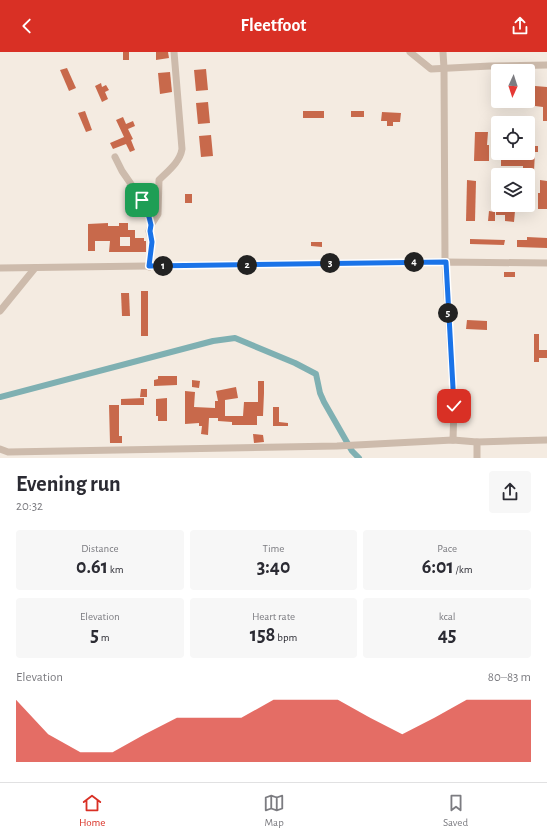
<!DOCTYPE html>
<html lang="en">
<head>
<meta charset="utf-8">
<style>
	:root { --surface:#fff; --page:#f7f7f7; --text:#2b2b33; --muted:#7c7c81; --line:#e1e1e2; --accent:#d93025 }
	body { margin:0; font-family:"Alegreya Sans",sans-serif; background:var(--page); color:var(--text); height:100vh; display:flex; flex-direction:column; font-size:15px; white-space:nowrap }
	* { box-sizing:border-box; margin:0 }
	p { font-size:13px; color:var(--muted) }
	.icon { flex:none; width:22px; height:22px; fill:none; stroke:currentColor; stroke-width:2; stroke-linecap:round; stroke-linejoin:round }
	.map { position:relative; height:406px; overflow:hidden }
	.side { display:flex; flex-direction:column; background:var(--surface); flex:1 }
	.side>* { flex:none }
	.needle { width:26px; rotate:183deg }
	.fabs { position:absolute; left:491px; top:12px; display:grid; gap:8px }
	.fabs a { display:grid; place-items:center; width:44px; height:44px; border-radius:4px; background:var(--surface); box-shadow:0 4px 16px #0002; font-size:20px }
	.pin { position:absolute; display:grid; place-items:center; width:34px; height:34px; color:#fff; margin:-17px; border-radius:8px; box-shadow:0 2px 6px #0006 }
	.km { position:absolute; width:20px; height:20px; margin:-10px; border-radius:50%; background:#222; color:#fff; font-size:11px; line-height:20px; text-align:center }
	.round { display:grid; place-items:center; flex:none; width:42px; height:42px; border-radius:4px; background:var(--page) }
	.headline { display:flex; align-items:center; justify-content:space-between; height:68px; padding:0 16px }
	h1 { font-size:22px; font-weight:600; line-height:30px }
	.stats { display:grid; grid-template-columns:repeat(3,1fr); gap:6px; height:68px; padding:4px 16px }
	.stats div { display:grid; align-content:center; border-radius:4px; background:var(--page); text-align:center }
	.stats b { font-size:20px; font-weight:600 }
	.stats small { font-size:11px; font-weight:400 }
	.stats p { font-size:11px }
	.chart { height:112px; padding:8px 16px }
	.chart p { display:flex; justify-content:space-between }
	.chart svg { width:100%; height:72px; margin-top:4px; fill:var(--accent); opacity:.7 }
	header { display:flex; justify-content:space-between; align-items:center; height:52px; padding:0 16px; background:var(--accent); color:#fff; font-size:18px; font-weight:600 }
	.tabs { display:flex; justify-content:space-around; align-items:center; height:56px; border-top:1px solid var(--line); background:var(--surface); font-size:11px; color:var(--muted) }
	.tabs a { display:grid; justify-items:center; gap:2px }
	.tabs .selected { color:var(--accent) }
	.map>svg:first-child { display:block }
</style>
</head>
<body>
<header><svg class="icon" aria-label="back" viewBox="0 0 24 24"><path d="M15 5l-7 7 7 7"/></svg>Fleetfoot<svg class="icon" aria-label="share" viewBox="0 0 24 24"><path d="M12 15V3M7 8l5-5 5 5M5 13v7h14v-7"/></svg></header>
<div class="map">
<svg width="547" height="406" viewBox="0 0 547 406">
	<rect width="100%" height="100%" fill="#f4ebe1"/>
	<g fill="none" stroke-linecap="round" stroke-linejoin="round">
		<path stroke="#7fb0b2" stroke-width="6" d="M0,345l213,-56 22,-3 60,25 21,11 4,19 4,9 28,49 7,7"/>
	</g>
	<g fill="#c8694b" fill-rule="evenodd">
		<rect x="123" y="0" width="6" height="8"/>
		<path d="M156,0h12l1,6 -13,2z"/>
		<path d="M67,16l9,20 -7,3 -9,-21z"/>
		<path d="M206,17l2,21 -12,1 -2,-21z"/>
		<path d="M170,20l2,20 -12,2 -2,-21z"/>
		<rect x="493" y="30" width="5" height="7"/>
		<path d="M101,31l1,4 4,-2 3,5 -4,2 3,7 -6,3 -7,-16z"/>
		<path d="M535,34l12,1v34h-4v-14l-8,-1z"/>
		<path d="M208,50l2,21 -12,1 -2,-21z"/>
		<path d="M85,59l7,19 -6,2 -8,-19z"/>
		<rect x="303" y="59" width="21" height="7"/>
		<rect x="351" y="59" width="13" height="6"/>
		<path d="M382,60l19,1 -1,9h-7v4h-6v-5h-6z"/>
		<path d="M123,65l3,7 7,-3 2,5 -7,3 5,10 -2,1 4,10 -5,2 -4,-8 -13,5 -3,-6 14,-6 -8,-17z"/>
		<path d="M475,80h13l-1,13h2v16h-15z"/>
		<path d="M211,83l2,21 -12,1 -2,-21z"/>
		<path d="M528,90h6v4h4v6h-3l-1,19h-6v4h-5v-9h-22v-13h18v2l9,1z"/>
		<path d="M467,128l9,1 -1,40h-9z"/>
		<path d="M540,128l7,1v28h-9v-16h2z"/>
		<rect x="185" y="142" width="7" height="9"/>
		<path d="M516,153h7v5l-7,-1z"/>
		<path d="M489,159l6,1v9h-7z"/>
		<path d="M496,159h19l-1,11 -9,-1v-6h-9z"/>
		<path d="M108,171v3h11v-3h9v7h7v8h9v3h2v11h-37l1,-11h-15v10h-7v-27zM120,185h10v9h-10z"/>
		<path d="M527,185l20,1v10l-30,-1v-7h10z"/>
		<path d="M470,187l35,1 -1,5 -34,-1z"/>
		<path d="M311,190h11v5l-11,-1z"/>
		<rect x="504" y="220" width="11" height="5"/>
		<rect x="141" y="239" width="7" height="45"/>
		<path d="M121,241h8l1,23h-8z"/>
		<path d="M467,268l20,1v9l-21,-1z"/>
		<path d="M534,282h5v16h8v8h-8v4h-5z"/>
		<path d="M158,324h19v9l-23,1v-6l4,-1z"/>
		<path d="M192,328l8,1 -1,7 -7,-1z"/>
		<path d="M258,329h6v12l-1,23h-6v9h-25v-3l-14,-1v-3h-9l-1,17 -7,-1 1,-8h-3v-3l-14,1v-33l10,1 -1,15 21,1v-7h3l-2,-10 20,-4 2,11 -13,2v16h18l1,-14h14z"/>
		<path d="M141,337h6v8h-7z"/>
		<path d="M144,346v7h-23v-6z"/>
		<path d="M167,346v23h-9v-5h-2v-17z"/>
		<path d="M109,353h10v31h3v7h-12z"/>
		<path d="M273,355h6v15l9,1v3h-15z"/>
		<path d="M253,382l10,1 1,7 -10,1z"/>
	</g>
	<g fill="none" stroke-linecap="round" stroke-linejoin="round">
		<g stroke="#cdbbac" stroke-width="7">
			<path d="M410,0l21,17 59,-3 57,-1"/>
			<path d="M443,0l1,16 1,194 9,144 -1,34"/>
			<path d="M115,105l7,14 20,29 7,17 2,8 -2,6 3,11 -3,25"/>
			<path d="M151,173l7,-11 1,-34c9,-9 21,-18 23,-31l-8,-97"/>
			<path d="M0,216l445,-6 102,1"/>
			<path d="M0,259l35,-43"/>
			<path d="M0,397l8,3 329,-6 116,-6 24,2 70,-2"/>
			<path d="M477,406v-16"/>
		</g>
	</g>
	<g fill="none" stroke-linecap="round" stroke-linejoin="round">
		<g stroke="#fff" stroke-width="8">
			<path id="route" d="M142,148l7,17 2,8 -1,6 2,11 -3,24 297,-4 8,144"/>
		</g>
		<use href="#route" stroke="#1a73e8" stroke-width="5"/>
	</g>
</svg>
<div class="fabs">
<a><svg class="needle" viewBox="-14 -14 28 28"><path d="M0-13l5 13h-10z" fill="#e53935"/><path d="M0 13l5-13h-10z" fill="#7c7c81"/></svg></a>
<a><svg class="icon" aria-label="locate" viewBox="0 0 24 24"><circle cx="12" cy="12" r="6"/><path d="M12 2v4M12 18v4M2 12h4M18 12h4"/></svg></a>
<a><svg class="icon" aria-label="layers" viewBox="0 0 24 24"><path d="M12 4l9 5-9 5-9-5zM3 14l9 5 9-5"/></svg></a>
</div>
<div class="pin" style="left:142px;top:148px;background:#1e9e55"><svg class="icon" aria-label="arrive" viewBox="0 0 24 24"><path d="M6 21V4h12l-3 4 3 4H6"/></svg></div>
<div class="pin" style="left:454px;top:354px;background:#d93025"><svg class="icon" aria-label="check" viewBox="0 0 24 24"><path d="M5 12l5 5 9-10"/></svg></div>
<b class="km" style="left:163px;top:214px">1</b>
<b class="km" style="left:247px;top:213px">2</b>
<b class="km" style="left:330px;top:211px">3</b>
<b class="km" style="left:414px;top:210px">4</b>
<b class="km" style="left:448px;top:261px">5</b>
</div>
<section class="side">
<div class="headline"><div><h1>Evening run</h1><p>20:32</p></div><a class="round"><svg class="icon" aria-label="share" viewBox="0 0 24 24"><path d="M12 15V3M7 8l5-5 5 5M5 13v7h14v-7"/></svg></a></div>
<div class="stats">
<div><p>Distance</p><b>0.61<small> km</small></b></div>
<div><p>Time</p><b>3:40</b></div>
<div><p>Pace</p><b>6:01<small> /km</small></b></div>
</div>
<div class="stats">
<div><p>Elevation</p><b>5<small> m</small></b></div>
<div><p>Heart rate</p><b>158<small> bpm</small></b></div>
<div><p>kcal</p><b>45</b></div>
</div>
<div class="chart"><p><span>Elevation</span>80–83 m</p>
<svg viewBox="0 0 160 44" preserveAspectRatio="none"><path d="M0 44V6L10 27L20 38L30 38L40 27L50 17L60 17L70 17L80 6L90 6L100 6L110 17L120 27L130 17L140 6L150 6L160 6V44z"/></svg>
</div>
</section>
<nav class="tabs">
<a class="selected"><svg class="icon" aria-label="home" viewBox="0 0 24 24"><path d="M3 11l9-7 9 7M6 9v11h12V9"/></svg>Home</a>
<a><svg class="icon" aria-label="map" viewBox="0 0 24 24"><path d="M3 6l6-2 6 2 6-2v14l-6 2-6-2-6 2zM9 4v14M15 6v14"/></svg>Map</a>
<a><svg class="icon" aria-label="saved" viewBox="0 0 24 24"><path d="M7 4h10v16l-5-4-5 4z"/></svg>Saved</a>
</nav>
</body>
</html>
